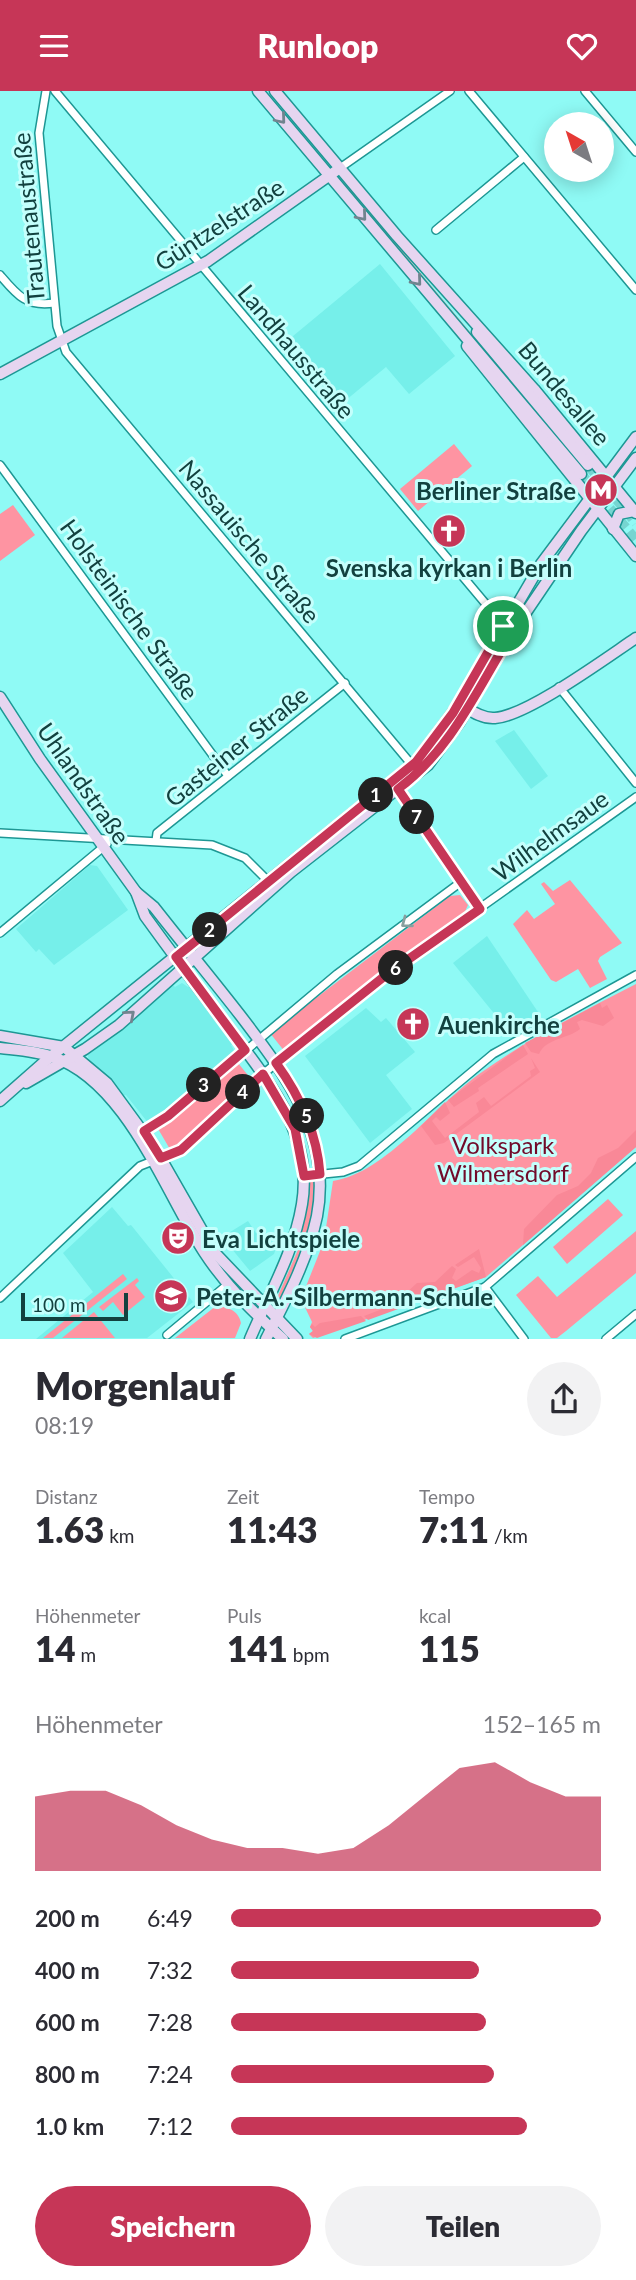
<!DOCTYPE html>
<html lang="de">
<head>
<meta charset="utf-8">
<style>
	:root { --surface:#fff; --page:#f2f2f3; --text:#2b2b33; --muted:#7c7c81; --accent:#c63657 }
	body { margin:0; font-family:Lato,sans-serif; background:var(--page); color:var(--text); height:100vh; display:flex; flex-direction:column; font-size:26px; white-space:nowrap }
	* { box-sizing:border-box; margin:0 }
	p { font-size:23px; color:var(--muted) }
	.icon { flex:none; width:38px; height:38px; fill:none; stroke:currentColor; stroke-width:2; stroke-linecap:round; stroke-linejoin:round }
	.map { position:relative; height:1248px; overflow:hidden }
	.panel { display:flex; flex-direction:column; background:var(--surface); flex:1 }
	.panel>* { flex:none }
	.needle { width:46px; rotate:321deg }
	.controls { position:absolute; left:544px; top:21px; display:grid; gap:14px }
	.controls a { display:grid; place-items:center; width:70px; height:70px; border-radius:50%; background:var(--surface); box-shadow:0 4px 18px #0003; font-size:35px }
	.scale { position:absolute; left:21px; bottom:18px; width:107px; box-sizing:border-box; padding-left:7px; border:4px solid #12413f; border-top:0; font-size:19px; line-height:24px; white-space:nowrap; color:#12413f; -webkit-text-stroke:5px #c4fffc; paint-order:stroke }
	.pin { position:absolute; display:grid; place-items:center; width:60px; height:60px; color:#fff; margin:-30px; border:4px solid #fff; border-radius:50%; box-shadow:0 2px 7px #0007 }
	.km { position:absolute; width:35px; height:35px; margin:-18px; border-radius:50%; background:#222; color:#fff; font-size:19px; line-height:35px; text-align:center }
	.round { display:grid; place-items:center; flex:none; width:74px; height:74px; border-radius:37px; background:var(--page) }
	.summary { display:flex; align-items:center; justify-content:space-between; height:119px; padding:0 35px }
	h1 { font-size:38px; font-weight:800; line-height:52px }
	.metrics { display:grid; grid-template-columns:repeat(3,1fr); gap:10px; height:119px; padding:7px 35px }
	.metrics div { display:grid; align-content:center }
	.metrics b { font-size:35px; font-weight:800 }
	.metrics small { font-size:19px; font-weight:400 }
	.metrics p { font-size:19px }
	.chart { height:196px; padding:14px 35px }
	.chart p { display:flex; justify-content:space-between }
	.chart svg { width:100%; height:126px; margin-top:7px; fill:var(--accent); opacity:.7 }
	.button { display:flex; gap:14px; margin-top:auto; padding:14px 35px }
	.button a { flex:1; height:80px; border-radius:42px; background:var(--accent); color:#fff; font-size:28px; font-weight:800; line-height:80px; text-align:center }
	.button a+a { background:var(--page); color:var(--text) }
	ul { padding:0 35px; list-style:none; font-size:23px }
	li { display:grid; grid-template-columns:112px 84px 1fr; align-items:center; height:52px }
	li i { height:18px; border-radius:9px; background:var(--accent) }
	header { display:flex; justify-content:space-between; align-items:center; height:91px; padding:0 35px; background:var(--accent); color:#fff; font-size:32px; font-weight:800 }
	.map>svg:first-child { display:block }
</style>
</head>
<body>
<header><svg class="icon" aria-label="menu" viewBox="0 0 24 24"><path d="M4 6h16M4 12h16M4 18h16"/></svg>Runloop<svg class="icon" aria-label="heart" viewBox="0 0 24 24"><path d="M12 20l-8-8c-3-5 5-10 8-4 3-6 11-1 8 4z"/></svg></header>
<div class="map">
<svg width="636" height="1248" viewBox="0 0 636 1248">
	<rect width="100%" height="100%" fill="#8ffaf5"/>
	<g fill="#76efea">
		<path d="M380,173l75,92 -46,38 -23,-27 -52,43 -53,-64z"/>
		<path d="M514,639l34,46 -17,13 -36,-48z"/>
		<path d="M90,774l7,1 31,44 -74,55 -15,-16 -3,3 -20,-23z"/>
		<path d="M487,845l53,79 -30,18 -57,-70z"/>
		<path d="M182,892l6,4 2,-1 44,57 -3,2 4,7 -77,64 -1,4 -8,4 -23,-29 -3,1 -34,-33 -1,-7 3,-7 41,-27 41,-37 2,2z"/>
		<path d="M366,917l15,14 5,-4 29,34 -29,23 26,34 -42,34 -65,-87z"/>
		<path d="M112,1116l16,19 3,-1 62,77 -46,36 -111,1 57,-47 -30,-39z"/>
		<path d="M248,1130l14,21 14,6 -2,6 -24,17 -28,-34z"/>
	</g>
	<g fill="#fe94a2">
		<path d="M344,91l209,249 -211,-247z"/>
		<path d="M454,353l18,22 -54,45 -18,-22z"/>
		<path d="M13,414l22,30 -35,26v-47z"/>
		<path d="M570,789l52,63 -22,14 -2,4 9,18 -17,9 -12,-19 -22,13 -5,-2 -38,-56 14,-14 7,9 21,-15 -14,-20 3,-2 9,9z"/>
		<path d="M460,804l8,10 -5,11 -81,56 -97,80 -15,-19 180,-137z"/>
		<path d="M636,893v163l-150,130 -173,61 -4,-4 4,-3 -3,-4 2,-5 -11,-23 23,-58 9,-60c53,-8 104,-78 149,-109 49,-35 102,-61 154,-88z"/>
		<path d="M238,972l13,16 -50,49 -30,23 -14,-24h7z"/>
		<path d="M313,1089c11,31 -20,91 -33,121l-3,-3 23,-53 9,-64z"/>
		<path d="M608,1108l15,16 -56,49 -14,-17z"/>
		<path d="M636,1140v42l-70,58 -9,7h-6l-35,-43 22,-19 19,21z"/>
		<path d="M123,1183l4,5 -74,59h-10z"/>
		<path d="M137,1187l2,3 -4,4 10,12 -22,18 -10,-13 -10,9 -4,-4z"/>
		<path d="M216,1215c12,1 22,4 25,17l-6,15h-60z"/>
		<path d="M94,1221l21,26h-53z"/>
	</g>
	<g fill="#f98897">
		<path d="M600,912l2,5 5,-3 7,13 -11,8 -21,-6 -5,2 3,7c-12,10 -34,9 -41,25l-8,-2 -6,-9z"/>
		<path d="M523,954l5,9 -50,34 1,3 -25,16 -6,-7z"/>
		<path d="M531,967l9,14 -96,71 -9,2 -14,-19 24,-24 5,11 -10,8 -4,-4 -4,4 13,17 34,-26 -3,-9 8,-6 7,9 40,-30 -1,-5 5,-3z"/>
		<path d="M636,1039v17l-113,98 1,-16 33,-34 21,-9 13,-13 7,-15 20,-10z"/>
		<path d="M479,1158l7,28 -118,43 -4,-4 29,-11 24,-22 18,-1 17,-16 4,3 -4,9 4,3 16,-11 7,3 2,-5 -7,-11 -16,10 -3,-2z"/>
		<path d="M361,1225l5,5 -49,17 -8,-4 4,-3 -3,-4 2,-3 3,3 5,-4z"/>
	</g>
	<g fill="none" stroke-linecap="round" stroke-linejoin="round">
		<g stroke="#76d5d1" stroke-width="10" stroke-dasharray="10 5" stroke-linecap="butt">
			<path d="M588,374l48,58"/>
			<path d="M581,383l55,66"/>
		</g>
		<g stroke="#1d9794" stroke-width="10">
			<g id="street">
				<path d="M46,0l-7,42 18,193 9,26 346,413"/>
				<path d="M55,0l451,537"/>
				<path d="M469,0l167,199"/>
				<path d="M585,0l51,61"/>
				<path d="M340,77l110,-77"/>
				<path d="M436,139l88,-73"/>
				<path d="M0,184c17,20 26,32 54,28"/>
				<path d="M0,374l228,311"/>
				<path d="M559,596l77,96"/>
				<path d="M398,698l82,121"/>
				<path d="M0,742l212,12 33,13 22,22"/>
				<path d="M156,750l1,-8 188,-150"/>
				<path d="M0,842l107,-89"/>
				<path d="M144,1040l24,-15 169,-142 124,-92"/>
				<path d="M304,1085l39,-4 16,-6 134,-112 143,-79"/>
				<path d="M485,1196l39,52"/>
				<path d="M0,1207l140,-132 41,-16 82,-76 120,-97 253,-180"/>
				<path d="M167,1244l60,-50"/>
				<path d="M345,1248l140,-52 151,-130"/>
				<path d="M606,1248l30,-25"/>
			</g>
		</g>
		<g stroke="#1d9794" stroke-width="13">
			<g id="secondary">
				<path d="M258,0l323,383"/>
				<path d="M275,0l122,145 137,153 102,124"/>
				<path d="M477,241l111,133"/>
				<path d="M467,255l169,210"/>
				<path d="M0,283l208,-113 132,-93"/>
				<path d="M613,438l6,-15 15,-3"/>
				<path d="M0,606l40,62 96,133 9,24c26,36 53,72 80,107 40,54 89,109 77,181 -8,49 -33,90 -52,135"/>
				<path d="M465,616c9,6 19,12 30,11 32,-2 111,-60 141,-80"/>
				<path d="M136,801l18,15c29,37 58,72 86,108 46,60 92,121 77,201 -9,43 -31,84 -51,123"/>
				<path d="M0,945l64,11 43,36 49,67 59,103 82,86"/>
				<path d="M0,957c17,2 36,3 53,9 73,24 112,135 151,195 22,34 49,60 79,87"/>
				<path d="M26,992l59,-34 34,-24 172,-153 137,-107 31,-42 53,-90 69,-102 55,-73"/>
				<path d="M0,1010l43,-38 373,-301 43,-58 82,-140 95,-127"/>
			</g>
		</g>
		<use href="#street" stroke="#fff" stroke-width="7"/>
		<use href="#secondary" stroke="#e6d5f0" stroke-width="10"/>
	</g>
	<defs><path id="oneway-chevron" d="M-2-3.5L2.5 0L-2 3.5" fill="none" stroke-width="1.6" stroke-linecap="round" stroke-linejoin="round" transform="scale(1.75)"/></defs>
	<g stroke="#71848f">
		<use href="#oneway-chevron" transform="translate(281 28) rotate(50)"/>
		<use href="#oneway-chevron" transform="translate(362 125) rotate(50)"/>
		<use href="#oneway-chevron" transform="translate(417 190) rotate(50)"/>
		<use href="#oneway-chevron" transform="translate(130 924) rotate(-41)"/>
	</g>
	<use stroke="#88a09f" href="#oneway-chevron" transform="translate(406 832) rotate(143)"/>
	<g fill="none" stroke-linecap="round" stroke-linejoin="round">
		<g stroke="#fff" stroke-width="14">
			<path id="route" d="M503,535l9,7c-35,56 -60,116 -114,156l82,120 -94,66 -110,88c24,33 41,70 44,111l-16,2 -9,-47 -32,-55 -82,76 -20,8 -17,-27 24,-15 77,-66 -69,-93 240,-195 37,-49z"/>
		</g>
		<use href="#route" stroke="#c63657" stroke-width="9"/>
	</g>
	<defs>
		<g id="metro-disc" transform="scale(1.75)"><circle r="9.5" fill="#c63657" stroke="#c4fffc"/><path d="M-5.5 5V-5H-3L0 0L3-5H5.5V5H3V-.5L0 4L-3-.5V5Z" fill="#fff"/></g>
		<g id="church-disc" transform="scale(1.75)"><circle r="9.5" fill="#c63657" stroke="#c4fffc"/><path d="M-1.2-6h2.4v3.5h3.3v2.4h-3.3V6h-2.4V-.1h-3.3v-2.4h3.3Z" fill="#fff"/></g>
		<g id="theatre-disc" transform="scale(1.75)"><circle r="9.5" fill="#c63657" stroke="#c4fffc"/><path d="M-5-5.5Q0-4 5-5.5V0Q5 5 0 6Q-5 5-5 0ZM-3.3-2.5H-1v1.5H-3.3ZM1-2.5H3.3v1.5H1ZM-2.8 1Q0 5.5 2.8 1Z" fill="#fff"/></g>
		<g id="university-disc" transform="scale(1.75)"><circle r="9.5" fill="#c63657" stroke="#c4fffc"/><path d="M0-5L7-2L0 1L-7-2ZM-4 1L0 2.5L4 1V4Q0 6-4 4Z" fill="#fff"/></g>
	</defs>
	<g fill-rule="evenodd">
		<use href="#metro-disc" x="601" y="399"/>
		<use href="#church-disc" x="449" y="440"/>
		<use href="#church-disc" x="413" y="933"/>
		<use href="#theatre-disc" x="178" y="1147"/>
		<use href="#university-disc" x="171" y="1205"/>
	</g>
	<g text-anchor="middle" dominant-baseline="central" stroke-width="6" stroke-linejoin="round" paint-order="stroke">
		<g font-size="24" fill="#12413f" stroke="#c4fffc">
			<text transform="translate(28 127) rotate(-95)">Trautenaustraße</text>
			<text transform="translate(219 133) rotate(-33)">Güntzelstraße</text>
			<text transform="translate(297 260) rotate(50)">Landhausstraße</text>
			<text transform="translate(565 302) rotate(50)">Bundesallee</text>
			<text transform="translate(250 450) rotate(50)">Nassauische Straße</text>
			<text transform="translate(130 518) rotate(54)">Holsteinische Straße</text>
			<text transform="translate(236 655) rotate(-39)">Gasteiner Straße</text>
			<text transform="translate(84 692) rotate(55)">Uhlandstraße</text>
			<text transform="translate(550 744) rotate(-36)">Wilhelmsaue</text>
		</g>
		<g font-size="24" font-weight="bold" fill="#12413f" stroke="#c4fffc" text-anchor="start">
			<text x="576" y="399" text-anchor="end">Berliner Straße</text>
			<text x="449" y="476" text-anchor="middle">Svenska kyrkan i Berlin</text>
			<text x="438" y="933">Auenkirche</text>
			<text x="202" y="1147">Eva Lichtspiele</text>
			<text x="196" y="1205">Peter-A.-Silbermann-Schule</text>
		</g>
		<g font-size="24" fill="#720a29" stroke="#c4fffc">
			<text x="503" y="1053">Volkspark<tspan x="503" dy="28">Wilmersdorf</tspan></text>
		</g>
	</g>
</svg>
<div class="controls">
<a><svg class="needle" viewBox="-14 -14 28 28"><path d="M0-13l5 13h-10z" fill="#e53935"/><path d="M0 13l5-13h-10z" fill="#7c7c81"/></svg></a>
</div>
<div class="scale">100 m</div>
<div class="pin" style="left:503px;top:535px;background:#1e9e55"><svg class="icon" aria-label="arrive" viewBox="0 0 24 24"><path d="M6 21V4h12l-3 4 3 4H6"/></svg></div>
<b class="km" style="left:376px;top:704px">1</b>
<b class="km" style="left:210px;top:839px">2</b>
<b class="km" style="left:204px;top:994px">3</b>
<b class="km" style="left:243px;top:1001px">4</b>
<b class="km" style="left:307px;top:1025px">5</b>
<b class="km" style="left:396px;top:877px">6</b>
<b class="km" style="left:417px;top:726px">7</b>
</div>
<section class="panel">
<div class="summary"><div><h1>Morgenlauf</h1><p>08:19</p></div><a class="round"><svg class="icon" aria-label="share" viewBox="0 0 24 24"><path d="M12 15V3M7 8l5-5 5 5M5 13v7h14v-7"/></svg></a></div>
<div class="metrics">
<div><p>Distanz</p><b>1.63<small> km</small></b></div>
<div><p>Zeit</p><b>11:43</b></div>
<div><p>Tempo</p><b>7:11<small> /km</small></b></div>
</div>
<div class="metrics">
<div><p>Höhenmeter</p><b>14<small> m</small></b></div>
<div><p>Puls</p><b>141<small> bpm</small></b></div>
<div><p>kcal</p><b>115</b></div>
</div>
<div class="chart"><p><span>Höhenmeter</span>152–165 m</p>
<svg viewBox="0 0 160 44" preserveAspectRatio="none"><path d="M0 44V18L10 16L20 16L30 21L40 28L50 33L60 36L70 36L80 38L90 36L100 28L110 18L120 8L130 6L140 13L150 18L160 18V44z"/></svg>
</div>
<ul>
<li><b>200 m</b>6:49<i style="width:100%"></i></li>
<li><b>400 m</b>7:32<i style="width:67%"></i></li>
<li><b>600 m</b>7:28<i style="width:69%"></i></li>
<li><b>800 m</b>7:24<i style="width:71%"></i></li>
<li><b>1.0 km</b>7:12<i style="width:80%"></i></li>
</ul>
<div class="button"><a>Speichern</a><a>Teilen</a></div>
</section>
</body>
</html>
